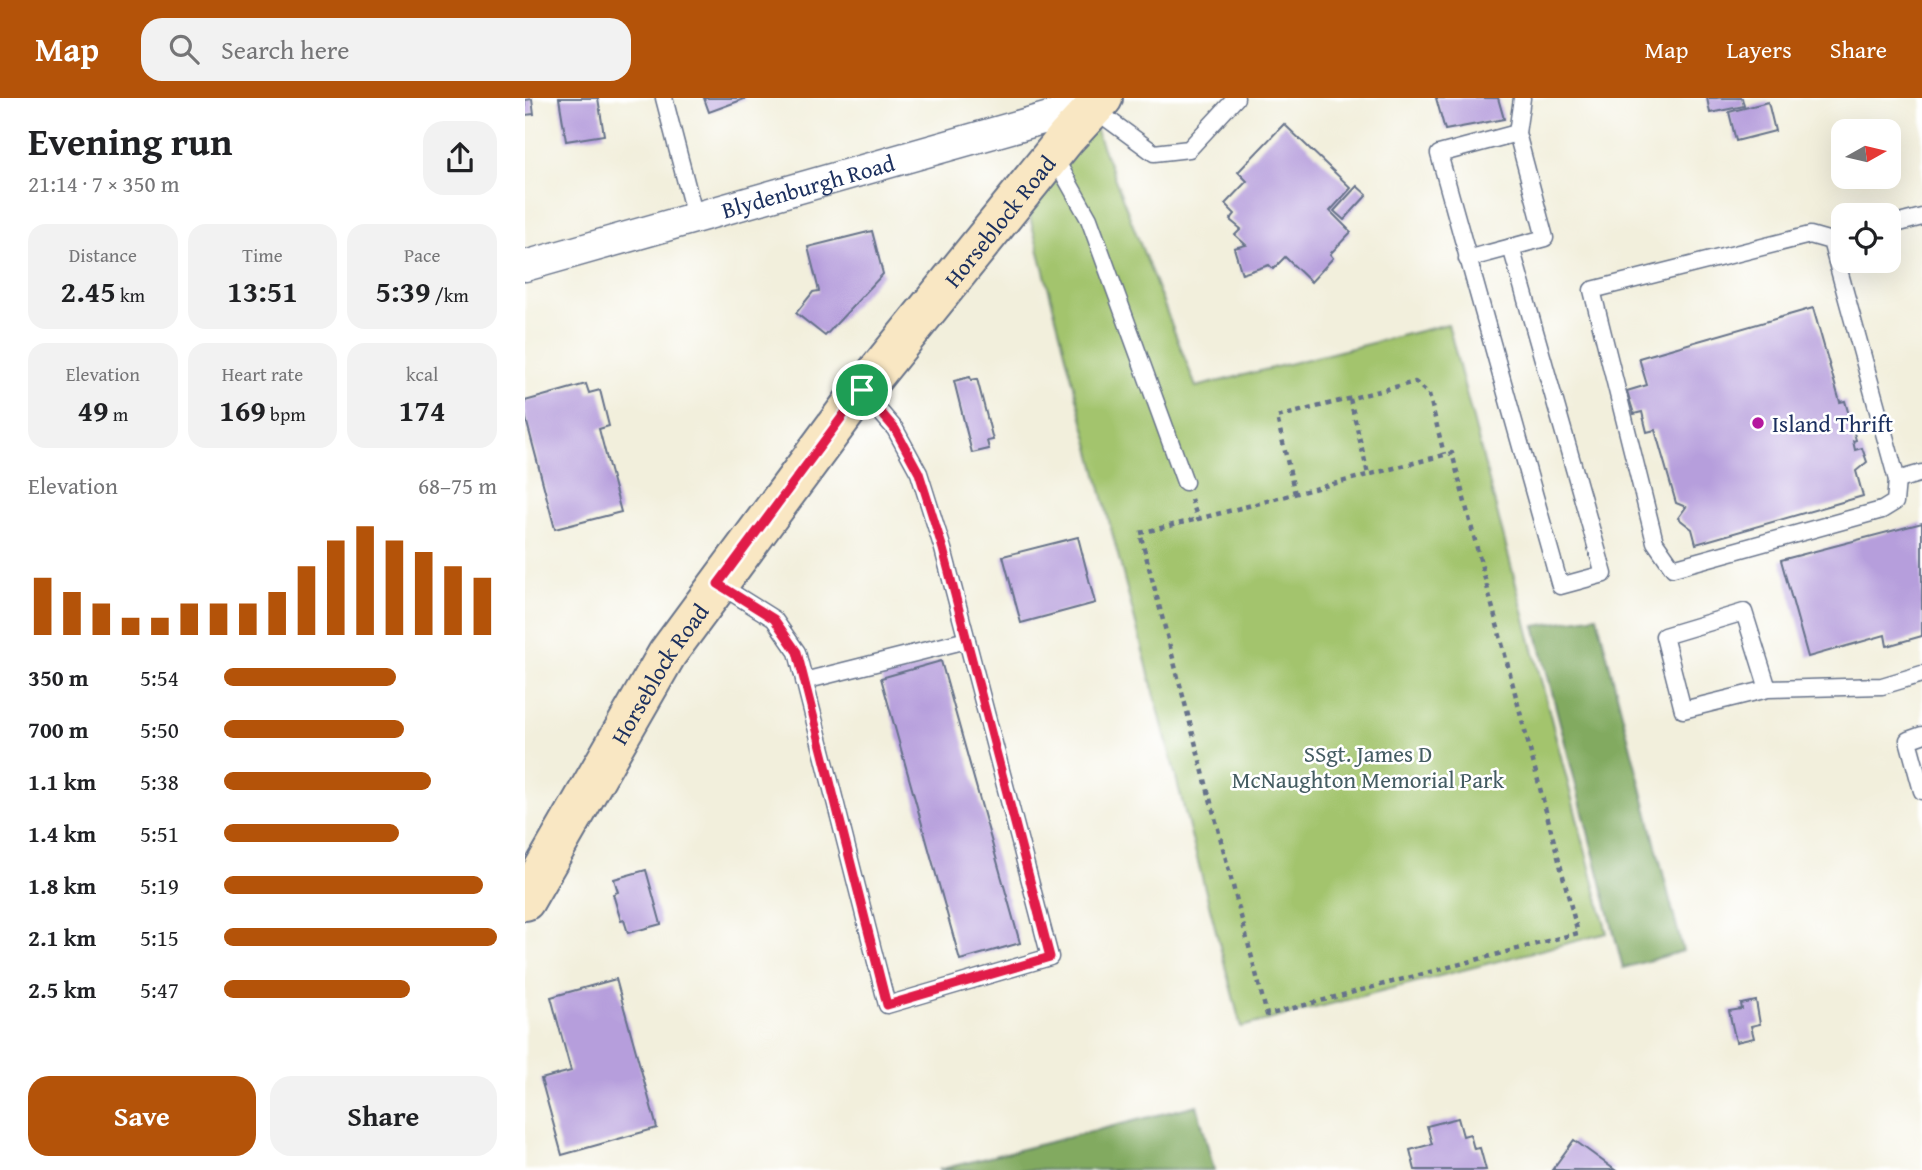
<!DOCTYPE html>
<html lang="en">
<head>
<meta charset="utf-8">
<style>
	:root { --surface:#fff; --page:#f2f2f2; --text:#202124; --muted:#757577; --accent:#b45309 }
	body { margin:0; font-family:"Gentium Book Plus",serif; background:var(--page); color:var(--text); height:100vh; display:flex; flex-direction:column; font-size:26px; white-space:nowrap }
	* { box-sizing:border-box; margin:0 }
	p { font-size:23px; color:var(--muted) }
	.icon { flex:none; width:38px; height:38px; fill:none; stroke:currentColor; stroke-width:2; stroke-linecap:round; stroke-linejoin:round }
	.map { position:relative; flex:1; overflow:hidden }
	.drawer { display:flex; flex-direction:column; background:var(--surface); width:525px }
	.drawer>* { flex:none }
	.needle { width:46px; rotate:82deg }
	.fabs { position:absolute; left:1306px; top:21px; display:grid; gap:14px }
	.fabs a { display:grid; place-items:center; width:70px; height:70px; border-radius:14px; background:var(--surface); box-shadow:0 7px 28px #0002; font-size:35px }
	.pin { position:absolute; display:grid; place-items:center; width:60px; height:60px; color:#fff; margin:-30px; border:4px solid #fff; border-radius:50%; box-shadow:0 2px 7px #0007 }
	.round { display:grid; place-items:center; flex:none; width:74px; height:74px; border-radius:21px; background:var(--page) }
	.head { display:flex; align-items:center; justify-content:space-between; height:119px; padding:0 28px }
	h1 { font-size:38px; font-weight:700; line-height:52px }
	.metrics { display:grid; grid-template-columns:repeat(3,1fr); gap:10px; height:119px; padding:7px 28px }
	.metrics div { display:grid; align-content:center; border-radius:18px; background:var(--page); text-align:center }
	.metrics b { font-size:30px; font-weight:700 }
	.metrics small { font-size:19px; font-weight:400 }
	.metrics p { font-size:19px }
	.chart { height:196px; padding:14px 28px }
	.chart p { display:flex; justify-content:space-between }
	.chart svg { width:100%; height:126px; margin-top:7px; stroke:var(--accent); stroke-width:6 }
	.primary-button { display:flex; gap:14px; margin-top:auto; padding:14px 28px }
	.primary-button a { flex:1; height:80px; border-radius:21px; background:var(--accent); color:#fff; font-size:28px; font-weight:700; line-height:80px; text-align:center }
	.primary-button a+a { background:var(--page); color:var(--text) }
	ul { padding:0 28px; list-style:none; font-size:23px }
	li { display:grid; grid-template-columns:112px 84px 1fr; align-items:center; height:52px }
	li i { height:18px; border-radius:9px; background:var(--accent) }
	header { display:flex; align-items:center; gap:42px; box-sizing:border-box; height:98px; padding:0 35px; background:var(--accent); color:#fff }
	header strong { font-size:33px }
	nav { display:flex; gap:38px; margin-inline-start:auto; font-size:24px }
	.search { width:490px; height:63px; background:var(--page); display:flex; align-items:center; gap:18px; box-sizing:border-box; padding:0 24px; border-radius:21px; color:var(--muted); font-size:26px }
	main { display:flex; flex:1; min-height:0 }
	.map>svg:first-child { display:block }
</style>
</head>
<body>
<header>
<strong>Map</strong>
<div class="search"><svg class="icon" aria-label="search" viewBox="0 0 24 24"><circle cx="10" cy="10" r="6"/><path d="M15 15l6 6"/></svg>Search here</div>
<nav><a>Map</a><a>Layers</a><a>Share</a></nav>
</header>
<main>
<section class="drawer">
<div class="head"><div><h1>Evening run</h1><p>21:14 · 7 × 350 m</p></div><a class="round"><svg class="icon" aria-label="share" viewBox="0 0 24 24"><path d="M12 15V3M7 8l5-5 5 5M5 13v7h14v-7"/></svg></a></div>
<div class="metrics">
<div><p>Distance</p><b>2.45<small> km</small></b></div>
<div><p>Time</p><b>13:51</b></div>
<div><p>Pace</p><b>5:39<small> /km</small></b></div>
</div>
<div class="metrics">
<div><p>Elevation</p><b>49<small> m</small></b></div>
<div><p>Heart rate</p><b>169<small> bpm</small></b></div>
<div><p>kcal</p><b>174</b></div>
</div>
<div class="chart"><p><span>Elevation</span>68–75 m</p>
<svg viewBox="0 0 160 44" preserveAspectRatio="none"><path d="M5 44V24M15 44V29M25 44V33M35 44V38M45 44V38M55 44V33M65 44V33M75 44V33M85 44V29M95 44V20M105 44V11M115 44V6M125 44V11M135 44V15M145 44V20M155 44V24"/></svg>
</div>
<ul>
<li><b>350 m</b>5:54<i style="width:63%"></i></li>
<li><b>700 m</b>5:50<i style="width:66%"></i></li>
<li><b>1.1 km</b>5:38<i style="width:76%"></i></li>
<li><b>1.4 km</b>5:51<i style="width:64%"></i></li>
<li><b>1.8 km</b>5:19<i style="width:95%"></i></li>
<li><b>2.1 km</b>5:15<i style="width:100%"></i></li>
<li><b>2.5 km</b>5:47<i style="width:68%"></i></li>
</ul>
<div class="primary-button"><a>Save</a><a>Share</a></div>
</section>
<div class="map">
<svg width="1397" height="1072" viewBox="0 0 1397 1072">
	<rect width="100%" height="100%" fill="#fff"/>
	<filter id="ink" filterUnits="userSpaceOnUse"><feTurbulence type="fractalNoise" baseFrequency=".0143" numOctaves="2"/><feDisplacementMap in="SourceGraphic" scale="14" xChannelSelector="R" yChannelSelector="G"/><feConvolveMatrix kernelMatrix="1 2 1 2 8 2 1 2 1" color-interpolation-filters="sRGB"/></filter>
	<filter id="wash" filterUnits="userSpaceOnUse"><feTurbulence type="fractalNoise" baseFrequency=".00686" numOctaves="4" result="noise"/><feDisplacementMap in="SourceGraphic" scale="28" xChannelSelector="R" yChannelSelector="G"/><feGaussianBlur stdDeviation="1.57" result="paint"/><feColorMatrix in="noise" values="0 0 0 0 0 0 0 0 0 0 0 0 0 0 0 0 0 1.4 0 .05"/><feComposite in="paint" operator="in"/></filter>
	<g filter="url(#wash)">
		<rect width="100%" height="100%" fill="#f2efdc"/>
		<path fill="#a3c46d" stroke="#5f7a66" stroke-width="2" d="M570,30l101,259 252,-63 159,609 -366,94 -215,-825z"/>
		<g fill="#82aa60" stroke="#4e6c5f" stroke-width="2">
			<path d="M1072,518l86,335 -60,17 -88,-342z"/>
			<path d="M672,1007l17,65h-276z"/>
		</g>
		<g id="blocks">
			<g fill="#b69edc">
				<path d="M34,0h39l6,37 -38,6z"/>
				<path d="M179,0h43l-38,14z"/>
				<path d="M911,0h62l6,21 -59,11z"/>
				<path d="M1182,0h35l2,8 -34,7z"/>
				<path d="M7,1l2,15 -9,1v-15z"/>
				<path d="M1243,4l7,29 -39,10 -7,-29z"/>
				<path d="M759,26l67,64 -21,23 21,21 -21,22 3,4 -22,24 -26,-25 -12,12 -4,-4 -27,9 -8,-26 12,-3 -11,-10 6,-6 -11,-9 5,-6 -10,-10 22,-23 -9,-9z"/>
				<path d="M832,88l10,9 -23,25 -10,-9z"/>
				<path d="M347,133l11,43 -58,62 -29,-23 17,-21 6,-1 -11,-44z"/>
				<path d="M1288,210l27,94 5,-1 11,39 -3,1 2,9 7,-2 5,14 -11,9 7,25 -167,48 -4,-15 -14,-11 8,-11 -10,-4 -21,-73 -8,2 -5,-20 -8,2 -7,-23 20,-6 -8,-27z"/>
				<path d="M445,279l1,3 6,-1 16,61 -6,1 2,8 -17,4 -18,-72z"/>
				<path d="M61,286l3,9 11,-3 9,36 -10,3 22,83 -66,17 -30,-114v-14z"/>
				<path d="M1397,425v113l-35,10 -2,-11 -77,22 -27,-97z"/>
				<path d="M553,439l17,66 -74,20 -18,-67z"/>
				<path d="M416,563l79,282 -60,17 -79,-282z"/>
				<path d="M121,772l15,54 -33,9 -4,-13 -3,1 -8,-27 5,-2 -4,-13z"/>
				<path d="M91,881l41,149 -95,27 -21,-76 30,-8 -20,-74z"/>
				<path d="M1231,903l4,23 -9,2 3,12 -18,4 -7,-31 13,-2 -1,-5z"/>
				<path d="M933,1020l5,18 7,-2 4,15 6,-1 6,22h-71l-5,-20 22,-6 -5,-18z"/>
				<path d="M1049,1042l41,30h-63z"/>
			</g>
		</g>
	</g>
	<g filter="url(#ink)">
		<use href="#blocks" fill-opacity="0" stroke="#66728a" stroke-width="2"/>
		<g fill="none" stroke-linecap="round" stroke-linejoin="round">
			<g stroke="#66728a" stroke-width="19">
				<g id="lane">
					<path d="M139,0l31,119"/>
					<path d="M569,11l60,44 35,-4 47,-51"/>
					<path d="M528,57l36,64 96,263"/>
					<path d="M1363,128l34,-9"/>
					<path d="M1306,143l-21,-6 -218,55 63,252 18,26 209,-58 13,-8 2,-22 -66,-239 12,-3"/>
					<path d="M986,149l93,327 -44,12 -121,-432 78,-21"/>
					<path d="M942,161l78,-21 -28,-105 5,-35"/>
					<path d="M1372,382l25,-7"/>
					<path d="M193,486l56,35 23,33 90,353 163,-48 -107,-408 -24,-76 -24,-44 -33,-38"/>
					<path d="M279,583l163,-41"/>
					<path d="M1243,591l-24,-77 -80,24 19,74 85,-21 114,-3 40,-12"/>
					<path d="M1397,637l-14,5 14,51"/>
				</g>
			</g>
			<g stroke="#66728a" stroke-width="33">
				<g id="street">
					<path id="s1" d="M0,168l542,-154 26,-4"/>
				</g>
			</g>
			<g stroke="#66728a" stroke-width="42">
				<g id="secondary">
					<path id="s2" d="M0,803l142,-247 189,-256 210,-260 37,-40"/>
				</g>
			</g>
			<g stroke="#66728a" stroke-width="4.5" stroke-dasharray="5 5" stroke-linecap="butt">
				<path d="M825,301l18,75"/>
				<path d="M770,396l-18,-77 138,-35 14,12 15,60"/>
				<path d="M666,401l7,20 254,-66 126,480 -311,82 -127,-482 58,-14"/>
			</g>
			<use href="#lane" stroke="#fff" stroke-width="16"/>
			<use href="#street" stroke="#fff" stroke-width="30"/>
			<use href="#secondary" stroke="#f9e7c3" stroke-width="38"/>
		</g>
	</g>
	<g fill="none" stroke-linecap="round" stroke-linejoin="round" filter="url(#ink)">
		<g stroke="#fff" stroke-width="14">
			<path id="route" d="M337,292l33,39 24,44 24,76 107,408 -163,48 -90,-353 -23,-33 -56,-35z"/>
		</g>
		<use href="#route" stroke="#e11d48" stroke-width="9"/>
	</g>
	<circle fill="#b5179e" stroke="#fff" stroke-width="2.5" cx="1233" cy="325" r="7"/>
	<g text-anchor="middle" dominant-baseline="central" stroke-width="5" stroke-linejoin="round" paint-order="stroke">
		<g font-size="23" fill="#1b2f5e" stroke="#fff">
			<text stroke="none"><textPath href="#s1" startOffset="294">Blydenburgh Road</textPath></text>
			<text stroke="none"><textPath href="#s2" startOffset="831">Horseblock Road</textPath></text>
			<text stroke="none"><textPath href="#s2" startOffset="264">Horseblock Road</textPath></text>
		</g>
		<g font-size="23" fill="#1b2f5e" stroke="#fff" text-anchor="start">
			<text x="1247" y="325">Island Thrift</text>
		</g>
		<g font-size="23" fill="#445c62" stroke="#fff">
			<text x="843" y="655">SSgt. James D<tspan x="843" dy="26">McNaughton Memorial Park</tspan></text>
		</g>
	</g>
</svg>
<div class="fabs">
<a><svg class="needle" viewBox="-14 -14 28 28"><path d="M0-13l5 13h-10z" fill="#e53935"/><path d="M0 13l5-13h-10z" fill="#757577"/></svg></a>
<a><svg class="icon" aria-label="locate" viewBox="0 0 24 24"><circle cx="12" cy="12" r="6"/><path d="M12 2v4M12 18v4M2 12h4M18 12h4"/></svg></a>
</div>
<div class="pin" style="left:337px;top:292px;background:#1e9e55"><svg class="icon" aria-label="arrive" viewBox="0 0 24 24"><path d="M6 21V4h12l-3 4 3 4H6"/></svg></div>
</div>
</main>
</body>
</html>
